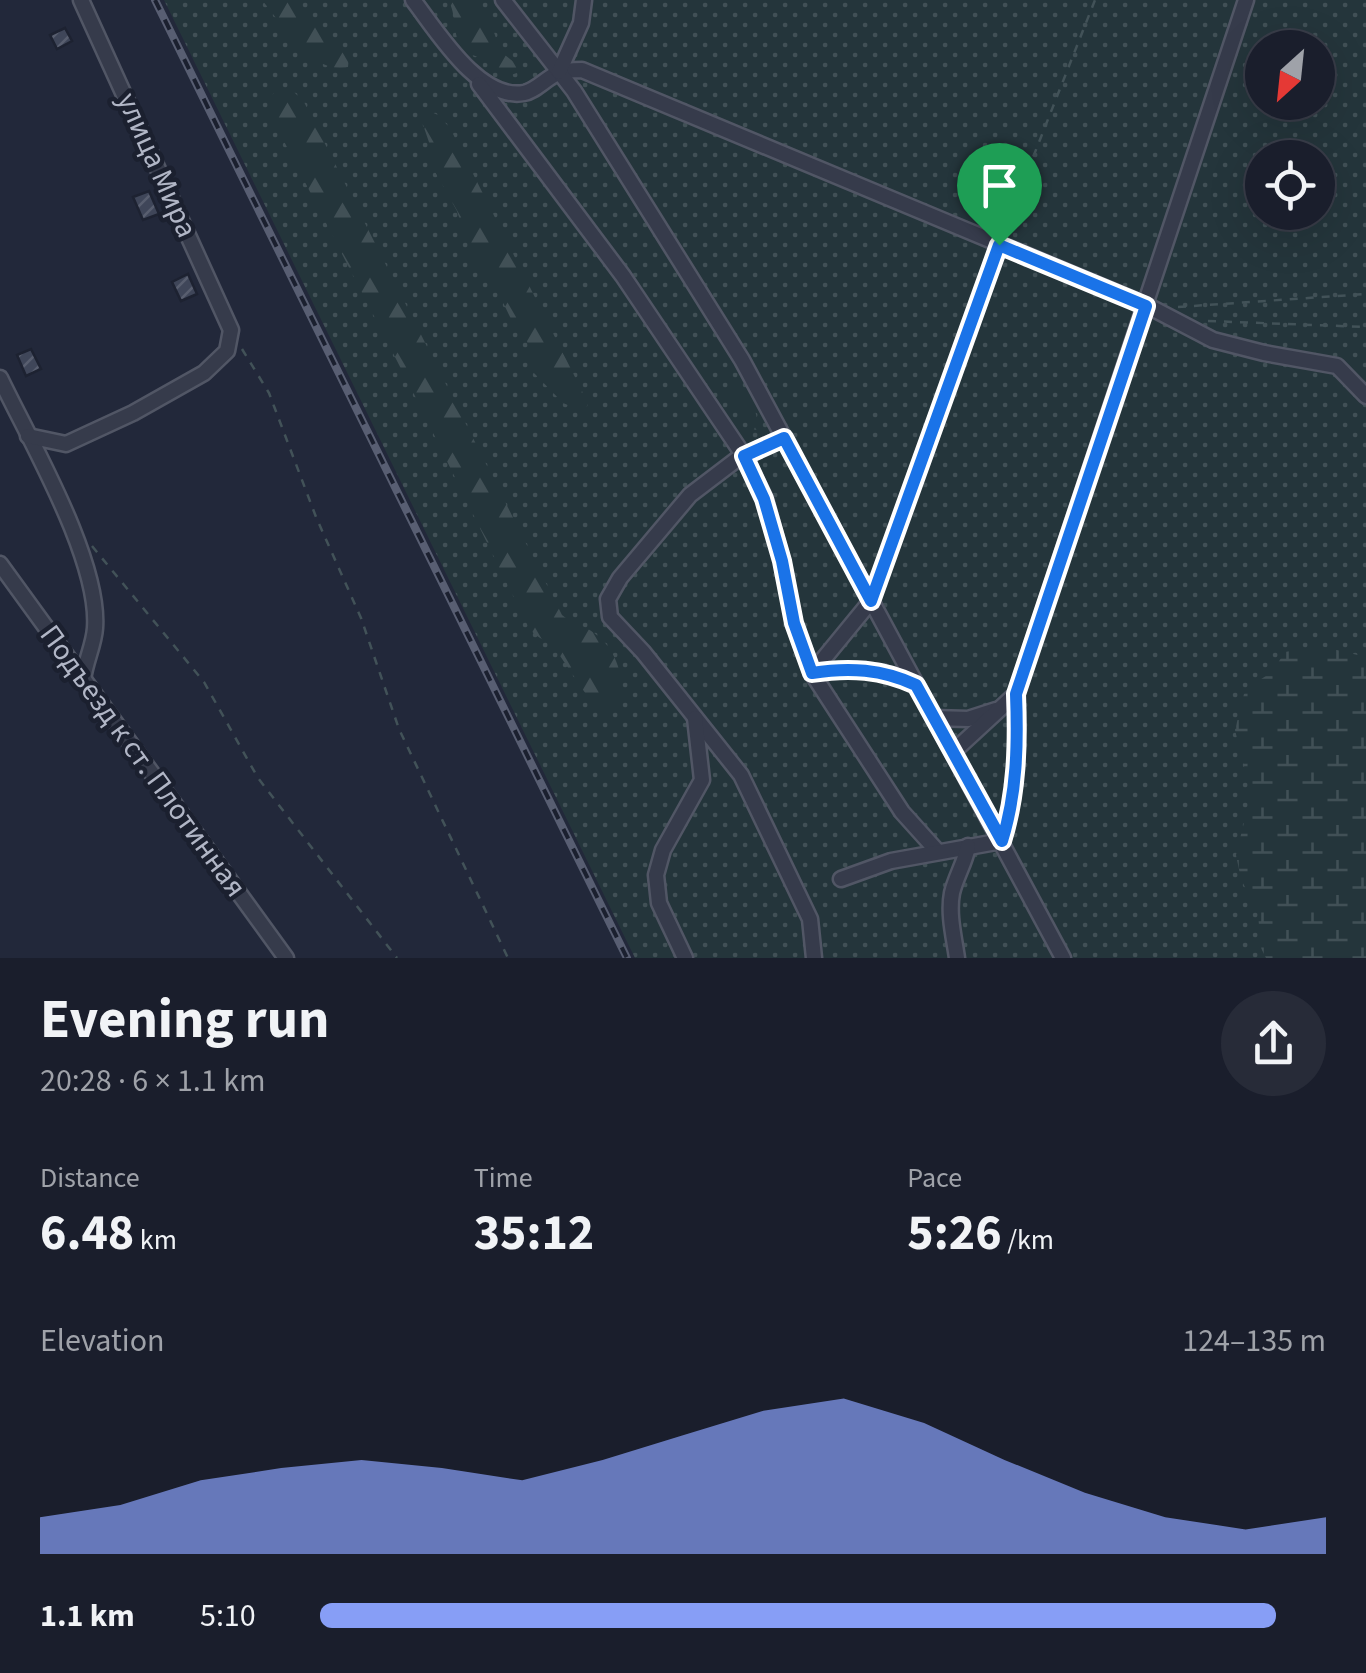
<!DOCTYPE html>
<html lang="en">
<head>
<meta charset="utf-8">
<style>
	:root { --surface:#1a1e2c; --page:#272b38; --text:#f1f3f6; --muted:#9fa2a9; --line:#383c48; --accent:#879ef6 }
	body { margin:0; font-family:"Source Sans 3",sans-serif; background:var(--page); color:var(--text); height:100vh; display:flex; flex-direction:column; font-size:38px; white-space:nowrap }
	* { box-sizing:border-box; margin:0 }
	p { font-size:32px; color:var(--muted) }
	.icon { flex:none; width:55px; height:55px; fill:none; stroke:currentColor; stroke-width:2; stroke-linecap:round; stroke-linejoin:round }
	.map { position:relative; height:958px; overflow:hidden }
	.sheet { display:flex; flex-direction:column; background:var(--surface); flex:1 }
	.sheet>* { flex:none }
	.needle { width:65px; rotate:207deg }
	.buttons { position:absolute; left:1245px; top:30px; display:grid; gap:20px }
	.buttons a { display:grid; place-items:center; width:90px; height:90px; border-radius:50%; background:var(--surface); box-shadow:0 10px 40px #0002,0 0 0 2px var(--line); font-size:50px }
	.pin { position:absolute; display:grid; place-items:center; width:85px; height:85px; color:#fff; margin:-102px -42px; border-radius:50% 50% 50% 0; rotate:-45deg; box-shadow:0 0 10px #0007 }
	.pin .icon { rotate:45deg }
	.round { display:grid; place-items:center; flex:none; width:105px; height:105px; border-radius:52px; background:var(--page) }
	.overview { display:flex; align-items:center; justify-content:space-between; height:170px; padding:0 40px }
	h1 { font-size:55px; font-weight:700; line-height:75px }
	.stats { display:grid; grid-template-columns:repeat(3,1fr); gap:15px; height:170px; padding:10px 40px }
	.stats div { display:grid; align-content:center }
	.stats b { font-size:50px; font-weight:700 }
	.stats small { font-size:28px; font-weight:400 }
	.stats p { font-size:28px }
	.chart { height:280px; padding:20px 40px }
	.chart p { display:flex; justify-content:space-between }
	.chart svg { width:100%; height:180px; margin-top:10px; fill:var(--accent); opacity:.7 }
	ul { padding:0 40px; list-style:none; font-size:32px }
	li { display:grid; grid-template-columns:160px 120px 1fr; align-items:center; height:75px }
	li i { height:25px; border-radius:12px; background:var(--accent) }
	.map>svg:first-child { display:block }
</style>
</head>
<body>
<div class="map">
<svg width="1366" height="958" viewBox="0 0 1366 958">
	<defs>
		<pattern id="grass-dots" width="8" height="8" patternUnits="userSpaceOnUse" patternTransform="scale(2.5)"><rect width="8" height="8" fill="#24353b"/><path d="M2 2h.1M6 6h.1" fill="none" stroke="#415056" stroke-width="1.8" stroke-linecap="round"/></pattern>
		<pattern id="forest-firs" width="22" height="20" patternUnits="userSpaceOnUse" patternTransform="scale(2.5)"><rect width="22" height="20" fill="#24353b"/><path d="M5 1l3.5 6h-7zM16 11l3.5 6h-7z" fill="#415056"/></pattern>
		<pattern id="wetland-marsh" width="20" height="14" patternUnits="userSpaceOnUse" patternTransform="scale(2.5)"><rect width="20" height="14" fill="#24353b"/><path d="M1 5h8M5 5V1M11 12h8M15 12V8" fill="none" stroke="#415056"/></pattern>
		<pattern id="building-hatch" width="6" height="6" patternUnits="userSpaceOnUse" patternTransform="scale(2.5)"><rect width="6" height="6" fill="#3f4659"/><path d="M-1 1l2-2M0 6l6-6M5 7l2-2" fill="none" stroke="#585e6f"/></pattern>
	</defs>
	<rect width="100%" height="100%" fill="#22283a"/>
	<path fill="url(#grass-dots)" fill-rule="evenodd" d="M164,0h1202v958h-731zM1262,48h56v54h-56zM1262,158h56v54h-56z"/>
	<g fill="url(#forest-firs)">
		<path d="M262,0h33l54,56 -1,11c-35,9 -66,-43 -86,-67z"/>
		<path d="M448,0h25l18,24 10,28 18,14v6c-17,8 -23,-1 -35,-11 -7,-6 -17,-6 -22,-13 -10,-13 -5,-34 -14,-48z"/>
		<path d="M282,87l11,4 11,11 258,513c8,7 13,8 22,12 29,14 38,41 39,70l-13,11 -1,5 -15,-7 -40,-59 -20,-13 -7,-10 -114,-232 -142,-276 -1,-17 6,-10z"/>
		<path d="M422,108l16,7 12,13 138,275 -3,9 -22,-9 -30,-31 -6,-31 -16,-22 -11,-23 -22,-22 -21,-63 -28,-50 2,-13 -12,-35z"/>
		<path d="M730,384c19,5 29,27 27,46l-5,-1 -21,-34z"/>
	</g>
	<path fill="url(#wetland-marsh)" d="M1320,646l46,11v301h-100l-5,-10 -3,-34 -17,-35 -5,-24 15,-61 -16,-64 9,-36 8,-9 20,-13 13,-20z"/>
	<g fill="url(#building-hatch)" stroke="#1d2231" stroke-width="2.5">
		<path d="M65,28l7,13 -15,8 -7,-14z"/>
		<path d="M149,191l10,23 -16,6 -10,-23z"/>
		<path d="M188,274l9,20 -16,7 -9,-19z"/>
		<path d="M31,349l10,20 -15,7 -9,-21z"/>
	</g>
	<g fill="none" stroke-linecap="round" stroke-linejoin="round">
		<g stroke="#515665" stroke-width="19">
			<g id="minor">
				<path d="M413,0c24,31 66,101 111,93 12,-2 22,-15 34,-20 7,-3 16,-3 24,-3l564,235 67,35 51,13 73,13 29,30"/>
				<path d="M503,0l71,91 168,269 321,598"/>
				<path d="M559,72l22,-49 3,-23"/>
				<path d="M479,84l144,192 121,180 21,43 17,62 12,62 18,50 90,139 36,40"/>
				<path d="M0,378c30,63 100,182 95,250 -1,17 -10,34 -12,52"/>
				<path d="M28,436l38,8 67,-31 71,-40 23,-22 4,-21 -150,-330"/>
				<path d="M784,437l-48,23 -46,35 -70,83 -12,21 2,18 33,35 98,123 69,144 4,39"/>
				<path d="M0,564l286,394"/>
				<path d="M871,601l-59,72c37,-6 69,-5 103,11"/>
				<path d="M934,718l34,1 28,-9"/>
				<path d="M953,752l63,-58 230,-694"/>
				<path d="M841,879l50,-18 111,-20c15,-48 16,-97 14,-147"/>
				<path d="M685,958l-26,-55 -3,-28 7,-25 39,-70 -7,-62"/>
				<path d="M957,958c-3,-21 -9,-44 -5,-65 4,-17 13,-30 16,-47"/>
			</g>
		</g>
		<g stroke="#425258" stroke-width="2.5" stroke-dasharray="8 8" stroke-linecap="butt">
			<path d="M1004,231l91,-231"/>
			<path d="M1178,307l188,-13"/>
			<path d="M1208,321l158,6"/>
			<path d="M242,349l27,44 47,124 45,101 38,111 109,229"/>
			<path d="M92,546l112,136 54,96 139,180"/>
			<path d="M877,584l118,-326"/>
		</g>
		<use href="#minor" stroke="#363b4b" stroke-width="14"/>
		<g stroke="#585e72" stroke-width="8">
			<path id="rail" d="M155,0l472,958"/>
		</g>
		<use href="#rail" stroke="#1b202f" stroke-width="4" stroke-dasharray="11" stroke-linecap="butt"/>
	</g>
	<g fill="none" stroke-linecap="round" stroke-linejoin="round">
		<g stroke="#fff" stroke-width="20">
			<path id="route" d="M999,245l147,61 -130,388c2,50 1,99 -14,147l-86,-156c-34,-16 -67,-18 -104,-12l-18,-50 -12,-62 -18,-62 -20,-43 40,-18 87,163z"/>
		</g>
		<use href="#route" stroke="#1a73e8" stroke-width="12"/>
	</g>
	<g text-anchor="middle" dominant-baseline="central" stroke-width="9" stroke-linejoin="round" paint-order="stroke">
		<g font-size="30" fill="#b1b6c6" stroke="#1b202f">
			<text transform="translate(157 165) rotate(66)">улица Мира</text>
			<text transform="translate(143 761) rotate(54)">Подъезд к ст. Плотинная</text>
		</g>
	</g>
</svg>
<div class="buttons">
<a><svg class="needle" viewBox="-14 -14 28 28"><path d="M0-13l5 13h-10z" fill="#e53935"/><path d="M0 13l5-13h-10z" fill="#9fa2a9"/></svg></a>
<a><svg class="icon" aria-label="locate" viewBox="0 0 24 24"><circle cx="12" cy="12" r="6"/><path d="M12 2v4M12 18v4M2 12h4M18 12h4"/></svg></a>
</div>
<div class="pin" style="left:999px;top:245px;background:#1e9e55"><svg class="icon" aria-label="arrive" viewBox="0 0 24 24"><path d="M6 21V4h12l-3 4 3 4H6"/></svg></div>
</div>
<section class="sheet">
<div class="overview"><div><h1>Evening run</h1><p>20:28 · 6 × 1.1 km</p></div><a class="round"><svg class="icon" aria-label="share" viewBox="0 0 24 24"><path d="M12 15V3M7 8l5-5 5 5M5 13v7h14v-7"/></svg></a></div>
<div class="stats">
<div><p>Distance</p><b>6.48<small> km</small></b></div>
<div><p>Time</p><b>35:12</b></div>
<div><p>Pace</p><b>5:26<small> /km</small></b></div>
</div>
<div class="chart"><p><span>Elevation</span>124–135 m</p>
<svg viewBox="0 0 160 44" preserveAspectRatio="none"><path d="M0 44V35L10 32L20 26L30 23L40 21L50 23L60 26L70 21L80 15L90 9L100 6L110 12L120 21L130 29L140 35L150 38L160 35V44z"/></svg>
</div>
<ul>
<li><b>1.1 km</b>5:10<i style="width:95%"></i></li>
</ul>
</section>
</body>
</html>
